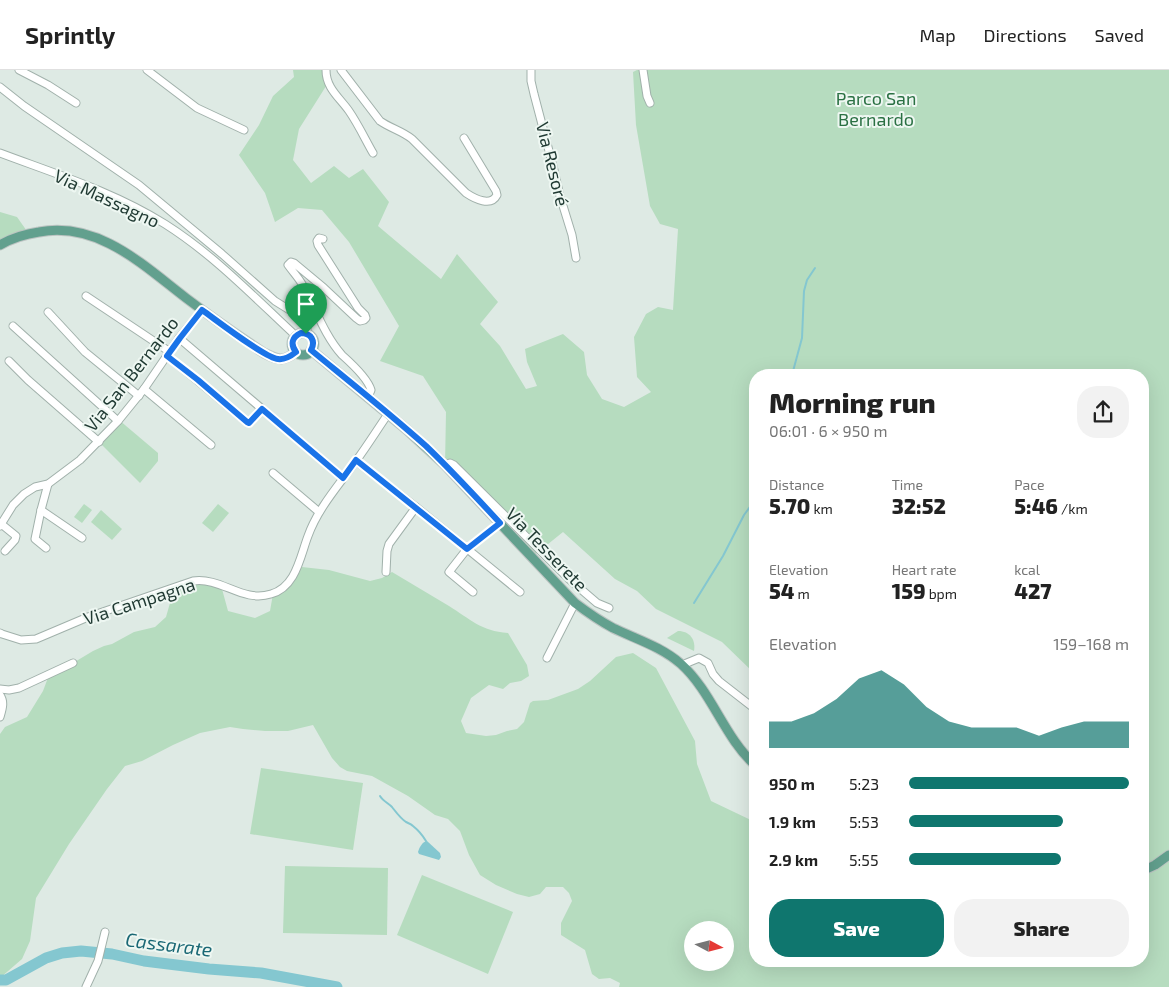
<!DOCTYPE html>
<html lang="en">
<head>
<meta charset="utf-8">
<style>
	:root { --surface:#fff; --page:#f2f2f2; --text:#222; --muted:#767676; --line:#e0e0e0; --accent:#0f766e }
	body { margin:0; font-family:"Exo 2",sans-serif; background:var(--page); color:var(--text); height:100vh; display:flex; flex-direction:column; font-size:19px; white-space:nowrap }
	* { box-sizing:border-box; margin:0 }
	p { font-size:16px; color:var(--muted) }
	.icon { flex:none; width:28px; height:28px; fill:none; stroke:currentColor; stroke-width:2; stroke-linecap:round; stroke-linejoin:round }
	.map { position:relative; flex:1; overflow:hidden }
	.sheet { position:absolute; left:749px; top:299px; width:400px; height:598px; display:flex; flex-direction:column; background:var(--surface); border-radius:20px; box-shadow:0 5px 20px #0002 }
	.sheet>* { flex:none }
	.needle { width:32px; rotate:97deg }
	.fabs { position:absolute; left:684px; top:851px; display:grid; gap:10px }
	.fabs a { display:grid; place-items:center; width:50px; height:50px; border-radius:50%; background:var(--surface); box-shadow:0 5px 20px #0002; font-size:25px }
	.pin { position:absolute; display:grid; place-items:center; width:42px; height:42px; color:#fff; margin:-51px -21px; border-radius:50% 50% 50% 0; rotate:-45deg; box-shadow:0 0 5px #0007 }
	.pin .icon { rotate:45deg }
	.round { display:grid; place-items:center; flex:none; width:52px; height:52px; border-radius:20px; background:var(--page) }
	.overview { display:flex; align-items:center; justify-content:space-between; height:85px; padding:0 20px }
	h1 { font-size:28px; font-weight:800; line-height:38px }
	.stats { display:grid; grid-template-columns:repeat(3,1fr); gap:8px; height:85px; padding:5px 20px }
	.stats div { display:grid; align-content:center }
	.stats b { font-size:21px; font-weight:800 }
	.stats small { font-size:14px; font-weight:400 }
	.stats p { font-size:14px }
	.chart { height:140px; padding:10px 20px }
	.chart p { display:flex; justify-content:space-between }
	.chart svg { width:100%; height:90px; margin-top:5px; fill:var(--accent); opacity:.7 }
	.cta { display:flex; gap:10px; margin-top:auto; padding:10px 20px }
	.cta a { flex:1; height:58px; border-radius:20px; background:var(--accent); color:#fff; font-size:20px; font-weight:800; line-height:58px; text-align:center }
	.cta a+a { background:var(--page); color:var(--text) }
	ul { padding:0 20px; list-style:none; font-size:16px }
	li { display:grid; grid-template-columns:80px 60px 1fr; align-items:center; height:38px }
	li i { height:12px; border-radius:6px; background:var(--accent) }
	header { display:flex; align-items:center; gap:30px; box-sizing:border-box; height:70px; padding:0 25px; background:var(--surface); border-bottom:1px solid var(--line) }
	header strong { font-size:24px }
	nav { display:flex; gap:28px; margin-inline-start:auto; font-size:18px }
	.map>svg:first-child { display:block }
</style>
</head>
<body>
<header>
<strong>Sprintly</strong>
<nav><a>Map</a><a>Directions</a><a>Saved</a></nav>
</header>
<div class="map">
<svg width="1169" height="917" viewBox="0 0 1169 917">
	<rect width="100%" height="100%" fill="#deeae4"/>
	<g fill="#b6dcbf" fill-rule="evenodd">
		<path d="M293,0h33l2,13 -29,46 -6,31 18,23 23,-17 15,12 14,-9 26,33 -11,24 63,53 16,-25 41,48 -18,22 20,22 26,43 11,-3 -10,-24 -2,-13 38,-15 21,18 3,23 15,24 22,8 27,-15 -14,-15 -3,-40 12,-23 12,-7 15,3 5,-81 -18,-5 -10,-18 -14,-81 -3,-53 4,-2h532v917h-550l1,-4 -10,-5 -11,1 -7,-5 -7,-24 -24,-15v-12l11,-22 -3,-8 -6,-6h-17l-6,7 -11,3 -12,-3 -21,-9 -16,-10 -11,-20 -9,-24 -12,-12 -13,-4 -27,-19 -36,-20 -25,-5 -7,-4 -8,-9 -19,-33 -25,6h-23l-22,-2 -13,-2 -30,6 -27,12 -31,16 -17,5 -18,23 -38,55 -33,54 -6,43 -8,18 -22,19v-244l5,-7 22,-10 16,-26 6,-16 24,-12 20,-12 11,-5 8,-2 22,-12 21,-5 11,-10 4,-14 7,-14 27,-6 5,1 13,5 6,22 27,7 15,-7 3,-17 22,-22 7,-5 27,3 41,11 12,-3 10,-6c19,11 38,23 57,34 21,13 32,25 59,27l19,32 2,11 -8,5 -11,2 -7,6 -14,-4 -18,13 -10,23 5,12 20,3 10,-1 11,-4 10,-2 7,-7 6,-19 3,-2 15,-1 30,-11 12,-8 26,-24 17,-4 23,15 39,73 2,23 14,37 44,21v138h387v-585h-387v299l-33,-32 -66,-33 -19,-18 -22,-12 -52,-47 -31,25 -87,-92 1,-53 -23,-36 -43,-15 19,-35 -50,-84 -27,-32 -24,-2 -23,14 -10,-29 -26,-38 20,-30 14,-29 21,-19zM692,860h33v32h-33z"/>
		<path d="M0,142l17,5 12,17 -29,11z"/>
		<path d="M119,350l39,33v8l-18,22 -41,-41z"/>
		<path d="M84,434l8,6 -10,13 -8,-6z"/>
		<path d="M218,434l11,9 -16,19 -11,-9z"/>
		<path d="M101,440l21,19 -10,11 -21,-18z"/>
		<path d="M678,561c12,0 18,9 16,20l-27,-13z"/>
		<path d="M261,698l102,15 -10,67 -103,-16z"/>
		<path d="M285,796l103,2 -1,67 -104,-2z"/>
		<path d="M422,805l91,37 -25,62 -91,-39z"/>
	</g>
	<path fill="#84c7d0" d="M427,771l13,12 1,4 -2,3 -20,-6 -1,-2c1,-4 4,-10 9,-11z"/>
	<g fill="none" stroke-linecap="round" stroke-linejoin="round">
		<g stroke="#84c7d0" stroke-width="2">
			<path d="M792,305l10,-37 2,-47 3,-11 8,-12"/>
			<path d="M694,533l29,-47 21,-41 11,-15"/>
			<path d="M380,726c3,5 8,7 12,11 4,5 8,11 14,15 2,1 5,2 7,4 5,4 10,10 13,15"/>
		</g>
		<path stroke="#84c7d0" stroke-width="11" d="M0,910h6l40,-22 16,-5 19,-2 31,3 32,7 65,8 52,4 76,14"/>
		<g stroke="#a1b1ab" stroke-width="9">
			<g id="minor">
				<path d="M19,0l29,15 28,18"/>
				<path d="M147,0l50,38 47,22"/>
				<path d="M326,0c0,18 13,27 23,41 9,13 16,28 24,42"/>
				<path d="M341,0l39,51c10,7 22,10 32,18l54,54c9,6 25,14 31,2l-1,-4 -32,-53"/>
				<path d="M531,0v11l3,13 20,76 6,26 12,39 4,23"/>
				<path d="M643,0l4,26 3,7"/>
				<path d="M0,17l24,19 115,79 83,69 53,47 29,18 3,6v9"/>
				<path d="M0,83c56,21 114,39 165,71 49,31 89,73 131,112"/>
				<path d="M323,169l-4,-1 -2,3 1,4 40,63 7,7 1,3 -2,2 -4,1 -4,-3 -32,-30 -30,-25 -3,-1 -3,3c5,7 10,12 14,19 13,23 22,51 40,71 9,8 26,24 29,35l-3,7"/>
				<path d="M86,226l84,56"/>
				<path d="M48,242l37,40 54,44"/>
				<path d="M13,256l105,95"/>
				<path d="M179,268l164,140"/>
				<path d="M167,286l31,25 49,41 2,1 1,-1 11,-13"/>
				<path d="M9,291l19,19 71,62"/>
				<path d="M144,319l67,56"/>
				<path d="M356,391l60,46"/>
				<path d="M445,395l5,-2 4,2 115,114 28,24 12,5"/>
				<path d="M273,403l46,39"/>
				<path d="M41,440l41,28"/>
				<path d="M0,453l16,13 -1,4 -10,11"/>
				<path d="M0,456l13,-21 11,-11 11,-7 13,-3 32,-24 38,-39 26,-32 35,-51 23,-28"/>
				<path d="M46,478l-11,-9 6,-29 7,-26"/>
				<path d="M386,502l1,-21 2,-7 27,-37 104,85"/>
				<path d="M473,522l-24,-20 18,-23 33,-26"/>
				<path d="M0,563l2,1 19,6 15,-1 52,-22 105,-36c29,-4 49,22 78,13 25,-7 29,-37 37,-58 10,-28 31,-51 48,-75 11,-15 21,-31 32,-47"/>
				<path d="M547,588l28,-55"/>
				<path d="M682,595l17,-7 9,5 5,11 6,7 36,28"/>
				<path d="M0,619l9,1 10,-2 54,-25"/>
				<path d="M0,625c5,7 2,15 0,22"/>
				<path d="M86,917l12,-26 7,-29"/>
			</g>
		</g>
		<g stroke="#bcc4c2" stroke-width="11">
			<g id="major">
				<path d="M0,175c12,-7 25,-11 39,-13 59,-11 104,33 147,66 25,19 51,37 78,55 14,7 19,9 32,-1"/>
				<circle cx="303" cy="274" r="11"/>
				<path d="M311,280l95,79 39,36 130,138c12,9 25,18 38,25 23,11 49,19 68,36 31,28 43,73 74,101"/>
				<path d="M1142,801l13,-6 14,-10"/>
			</g>
		</g>
		<use href="#minor" stroke="#fff" stroke-width="7"/>
		<use href="#major" stroke="#62a08e" stroke-width="9"/>
	</g>
	<g fill="none" stroke-linecap="round" stroke-linejoin="round">
		<g stroke="#fff" stroke-width="10">
			<path id="route" d="M202,240c13,9 63,48 76,49 7,1 13,-3 18,-7 -6,-8 -4,-15 5,-19 10,0 15,8 10,17 39,32 78,63 115,96 26,25 50,51 74,77l-33,26 -111,-89 -13,18 -81,-69 -13,14 -2,-1 -49,-42 -31,-24 13,-18z"/>
		</g>
		<use href="#route" stroke="#1a73e8" stroke-width="6"/>
	</g>
	<g text-anchor="middle" dominant-baseline="central" stroke-width="4" stroke-linejoin="round" paint-order="stroke">
		<g font-size="18" fill="#2a7043" stroke="#eef7f2">
			<text x="876" y="28">Parco San<tspan x="876" dy="21">Bernardo</tspan></text>
		</g>
		<g font-size="18" fill="#1f3932" stroke="#eef7f2">
			<text transform="translate(553 94) rotate(76)">Via Resoré</text>
			<text transform="translate(107 128) rotate(25)">Via Massagno</text>
			<text transform="translate(131 304) rotate(-52)">Via San Bernardo</text>
			<text transform="translate(547 479) rotate(46)">Via Tesserete</text>
			<text transform="translate(139 531) rotate(-18)">Via Campagna</text>
		</g>
		<g font-size="19" font-style="italic" fill="#1a6875" stroke="#eef7f2">
			<text transform="translate(169 874) rotate(7)">Cassarate</text>
		</g>
	</g>
</svg>
<div class="fabs">
<a><svg class="needle" viewBox="-14 -14 28 28"><path d="M0-13l5 13h-10z" fill="#e53935"/><path d="M0 13l5-13h-10z" fill="#767676"/></svg></a>
</div>
<div class="pin" style="left:306px;top:264px;background:#1e9e55"><svg class="icon" aria-label="arrive" viewBox="0 0 24 24"><path d="M6 21V4h12l-3 4 3 4H6"/></svg></div>
<section class="sheet">
<div class="overview"><div><h1>Morning run</h1><p>06:01 · 6 × 950 m</p></div><a class="round"><svg class="icon" aria-label="share" viewBox="0 0 24 24"><path d="M12 15V3M7 8l5-5 5 5M5 13v7h14v-7"/></svg></a></div>
<div class="stats">
<div><p>Distance</p><b>5.70<small> km</small></b></div>
<div><p>Time</p><b>32:52</b></div>
<div><p>Pace</p><b>5:46<small> /km</small></b></div>
</div>
<div class="stats">
<div><p>Elevation</p><b>54<small> m</small></b></div>
<div><p>Heart rate</p><b>159<small> bpm</small></b></div>
<div><p>kcal</p><b>427</b></div>
</div>
<div class="chart"><p><span>Elevation</span>159–168 m</p>
<svg viewBox="0 0 160 44" preserveAspectRatio="none"><path d="M0 44V31L10 31L20 27L30 20L40 10L50 6L60 13L70 24L80 31L90 34L100 34L110 34L120 38L130 34L140 31L150 31L160 31V44z"/></svg>
</div>
<ul>
<li><b>950 m</b>5:23<i style="width:100%"></i></li>
<li><b>1.9 km</b>5:53<i style="width:70%"></i></li>
<li><b>2.9 km</b>5:55<i style="width:69%"></i></li>
</ul>
<div class="cta"><a>Save</a><a>Share</a></div>
</section>
</div>
</body>
</html>
